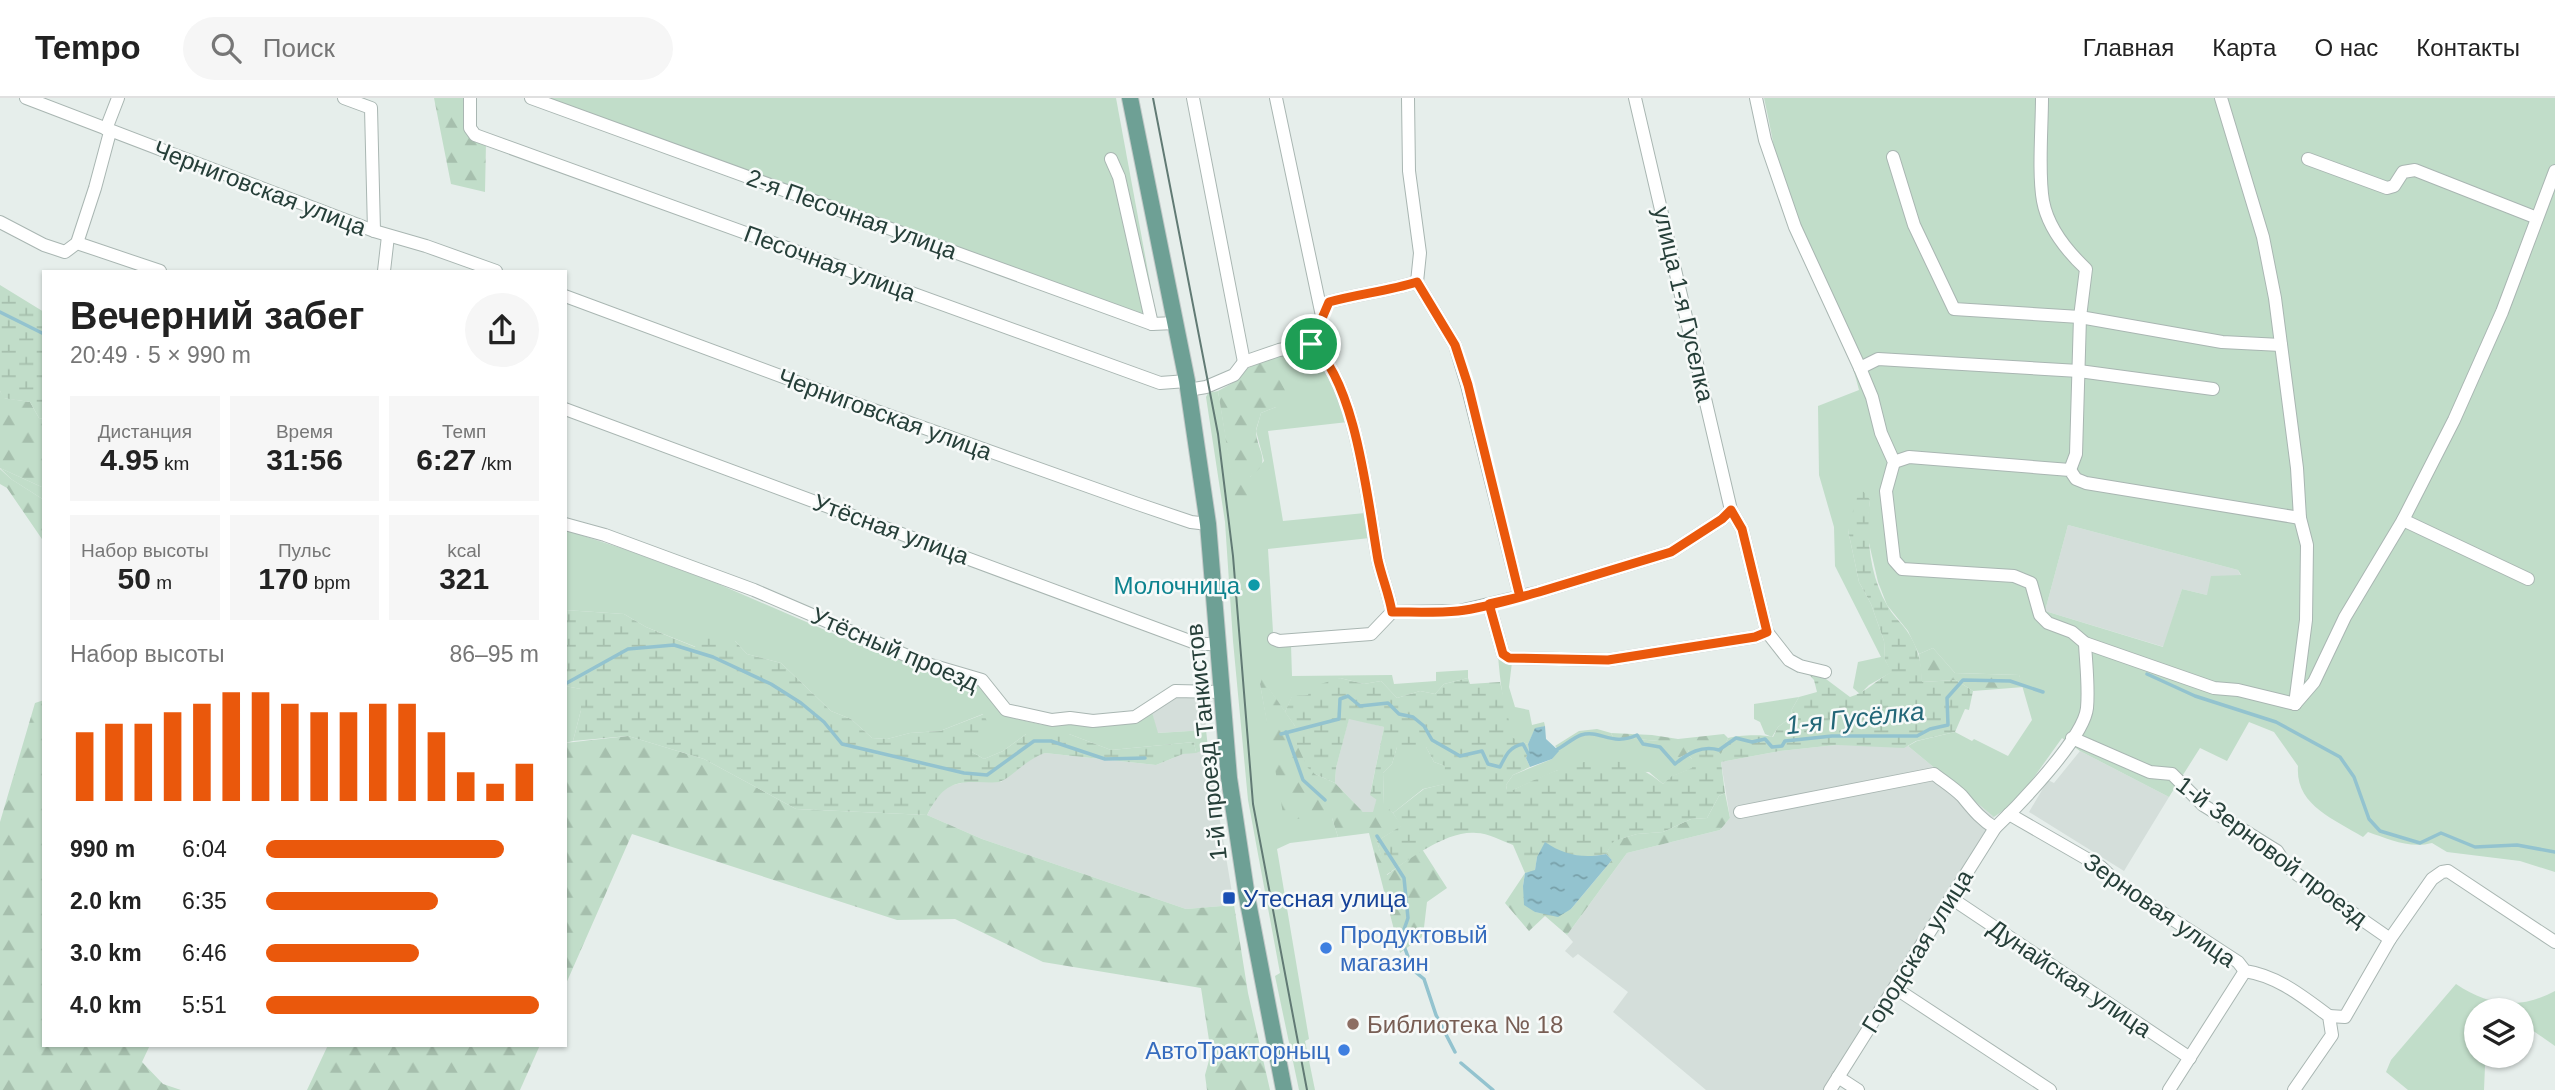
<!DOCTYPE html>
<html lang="ru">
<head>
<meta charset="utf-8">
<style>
	:root { --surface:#fff; --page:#f6f6f6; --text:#222; --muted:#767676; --line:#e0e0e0; --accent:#ea580c }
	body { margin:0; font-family:Helvetica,sans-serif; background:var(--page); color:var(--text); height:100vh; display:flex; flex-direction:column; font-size:26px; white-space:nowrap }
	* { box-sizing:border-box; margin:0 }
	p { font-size:23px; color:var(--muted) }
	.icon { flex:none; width:38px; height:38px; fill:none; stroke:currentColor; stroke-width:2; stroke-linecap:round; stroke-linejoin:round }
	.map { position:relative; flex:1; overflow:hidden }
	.sheet { position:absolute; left:42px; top:172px; width:525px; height:777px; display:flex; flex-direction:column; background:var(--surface); border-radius:0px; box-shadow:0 2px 5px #0004 }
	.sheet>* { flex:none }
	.tools { position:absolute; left:2464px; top:900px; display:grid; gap:14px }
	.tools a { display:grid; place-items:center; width:70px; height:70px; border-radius:50%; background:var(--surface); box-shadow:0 2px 5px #0004; font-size:35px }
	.pin { position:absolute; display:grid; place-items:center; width:60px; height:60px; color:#fff; margin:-30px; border:4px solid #fff; border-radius:50%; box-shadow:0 2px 7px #0007 }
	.round { display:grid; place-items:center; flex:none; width:74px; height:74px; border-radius:37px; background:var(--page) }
	.head { display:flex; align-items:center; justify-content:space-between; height:119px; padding:0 28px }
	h1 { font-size:38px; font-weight:700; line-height:52px }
	.stats { display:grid; grid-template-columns:repeat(3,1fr); gap:10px; height:119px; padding:7px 28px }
	.stats div { display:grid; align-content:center; border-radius:0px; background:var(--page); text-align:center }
	.stats b { font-size:30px; font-weight:700 }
	.stats small { font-size:19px; font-weight:400 }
	.stats p { font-size:19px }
	.chart { height:196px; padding:14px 28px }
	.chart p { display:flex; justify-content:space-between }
	.chart svg { width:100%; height:126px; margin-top:7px; stroke:var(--accent); stroke-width:6 }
	ul { padding:0 28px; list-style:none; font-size:23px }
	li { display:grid; grid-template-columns:112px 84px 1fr; align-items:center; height:52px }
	li i { height:18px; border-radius:9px; background:var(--accent) }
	header { display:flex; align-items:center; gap:42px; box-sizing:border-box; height:98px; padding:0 35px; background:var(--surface); border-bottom:2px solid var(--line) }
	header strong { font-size:33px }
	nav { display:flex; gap:38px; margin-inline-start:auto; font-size:24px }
	.search { width:490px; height:63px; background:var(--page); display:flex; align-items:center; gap:18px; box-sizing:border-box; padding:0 24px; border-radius:38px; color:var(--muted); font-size:26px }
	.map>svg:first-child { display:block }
</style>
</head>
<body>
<header>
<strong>Tempo</strong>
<div class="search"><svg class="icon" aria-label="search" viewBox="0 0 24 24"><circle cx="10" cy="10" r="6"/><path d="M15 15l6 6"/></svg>Поиск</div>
<nav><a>Главная</a><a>Карта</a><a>О нас</a><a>Контакты</a></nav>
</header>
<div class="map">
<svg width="2555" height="992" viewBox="0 0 2555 992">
	<defs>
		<pattern id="forest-firs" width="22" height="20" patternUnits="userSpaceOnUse" patternTransform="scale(1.75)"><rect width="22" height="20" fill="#c1ddc9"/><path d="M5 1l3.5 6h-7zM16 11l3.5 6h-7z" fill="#a6bfad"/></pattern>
		<pattern id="wetland-marsh" width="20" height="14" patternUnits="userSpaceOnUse" patternTransform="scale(1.75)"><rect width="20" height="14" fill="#c1ddc9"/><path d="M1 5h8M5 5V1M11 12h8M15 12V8" fill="none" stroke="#a6bfad"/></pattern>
		<pattern id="water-ripples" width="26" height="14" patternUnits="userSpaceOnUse" patternTransform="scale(1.75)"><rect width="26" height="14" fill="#93c3cf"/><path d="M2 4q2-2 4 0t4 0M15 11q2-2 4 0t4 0" fill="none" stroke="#78a0a9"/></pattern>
	</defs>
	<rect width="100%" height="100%" fill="#e6eeeb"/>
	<g fill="#d4deda">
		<path d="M2068,427l170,45 3,6 -34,19 -25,-6 -18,58 -119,-36z"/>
		<path d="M1175,595l29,3 2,34 -49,3 -5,-21z"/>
		<path d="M1349,620l35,9 -14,67 7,3 -3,15h-11l-28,-29 1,-15z"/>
		<path d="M1836,647l72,1 86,71 -171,273h-117l-93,-78 15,-20 -50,-38 -5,4 -8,-7 8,-9 -6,-7 60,-82 93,-23 10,-12 -9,-56 59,-11z"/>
		<path d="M1208,650l26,157 -48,4 -204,-70 -55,-24 9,-16 10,-12 19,-5h36l31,-25 13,-4 111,12 27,-11z"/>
		<path d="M2080,653l89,46 -45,74 -95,-59 19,-32 6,3z"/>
	</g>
	<g fill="#c1ddc9" fill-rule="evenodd">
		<path d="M538,0h578l41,222z"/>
		<path d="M1764,0h791v774l-35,-11 -73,-9 -15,-9c-23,6 -43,-4 -64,-11l-5,5c-29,-18 -68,-32 -65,-71l-24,-34 -25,-10 -22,39 -27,-13 -31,49 -89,-46 -18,-13 -45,63 -23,16 -86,-71 9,-5 38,-9 17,9 2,-2 34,17 24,-36 -13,-45 -64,-2 -22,-25 -14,6 -11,-23 -21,-26 -9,-23 -12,-52 4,-30 -22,30 11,52 12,22 13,37 1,19 7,12 -23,13 -9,9 -7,-6 5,-26 23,-5 -46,-91 -1,-39 -15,-52 -1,-69 41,-16c-13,-56 -49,-104 -66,-160 -13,-42 -19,-88 -29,-132zM2068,427l170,45 3,5 -30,1 -4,19 -25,-6 -19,58 -118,-36z"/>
		<path d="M1299,250l20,5 29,69 -80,9 15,90 82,-8 5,25 -102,11 5,83 18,13 1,31 100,-1 2,9 42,-3v-9l32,-2v8l-24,6 -9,10 -15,-3 -23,7 -16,-17 -17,3 -24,-6 -32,17 -16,2 -7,15 -23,-33 -2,5 7,37 65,97 6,19 -48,6 -13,6 32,190 -4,2 10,49h-16l-24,-114 5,-3 -32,-173 -15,-159 -8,-119 -19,-125 2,-4 10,-2 20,119 12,-33 14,-16 -8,-30 5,-18 15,-6 -8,-49z"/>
		<path d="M0,370l44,20v12l-33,-21z"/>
		<path d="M565,432l59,19 92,34 132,57 76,29 55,15 25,32 39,9h49l60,-13 6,21 48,-3 2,18 -12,5 -2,-11 -83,8 -42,-16h-43l-23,17 -19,8 -12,-7 11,-38 -43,17 -30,2 -23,6 -15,-1 -21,-19 -20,-8 -50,-48 -34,-9 -12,-13 -39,6 -50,-20 -22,-13 -59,-4z"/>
		<path d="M1498,557l14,7 -3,25 6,20 14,3 3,15 12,-3 1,4 -10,3 -7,15 -15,-5c-9,-26 -13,-57 -15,-84z"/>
		<path d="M565,588l16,3v21l-8,31 -8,2z"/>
		<path d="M1799,599l-7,12 -2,9 -12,9 -6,10 -7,-3 -5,-12 -6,-3v-15z"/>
		<path d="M1597,631l14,4 2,4 46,4 21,16 7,-3 5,5 1,9 -20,8 -10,8 -14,-12 -91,-2 -45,20h-6l-1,-5 7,-10 39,-16 6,-10 -3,-3 24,-15z"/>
		<path d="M1397,649h29l8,15 11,4v18l-22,5 -30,24 -9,-8 -1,-32 9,-9z"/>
		<path d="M2456,886c33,22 63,26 99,7v55l-33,-23v-13h-46v45h15l-6,11 -1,24h-76l-22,-18 5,-12z"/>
	</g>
	<g fill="url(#forest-firs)">
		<path d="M434,0h32l1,37 19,8 -1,49 -34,-8z"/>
		<path d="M1268,260l19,36 -11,13 -15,6c-1,5 -4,12 -5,17 0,21 18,31 -6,47l2,24 -8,9h-7l-19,-119 20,-11 2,-8z"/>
		<path d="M0,293l4,7 26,4 9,16 5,1v69l-44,-20z"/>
		<path d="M0,371l11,10 33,21v42l-37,-54 -7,-4z"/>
		<path d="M1933,550l22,25 64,2 5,12 -51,4 -17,-11 -34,2 -3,-28z"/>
		<path d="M1262,580l33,48 20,48 20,9 28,29h10l4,-15 16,16 9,13 -25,15 10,34 35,-26 25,39 -20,14 -4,34 -23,17 -31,-120 -31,4 -6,-19 -48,1 -24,-135z"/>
		<path d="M44,602v345h106l-8,17 21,22 18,6h-181v-268l35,-119z"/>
		<path d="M1611,635l41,2 26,4 46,-5 4,4 -7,17 -32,-5 -2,4 -7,3 -22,-1 1,-15 -46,-4z"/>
		<path d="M628,638l76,23 92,50 131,6 55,24 204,70 48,-4 14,88 22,97h-63l-2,-15 6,-22 -10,-65 -158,-26 -88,-43 -58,1 -265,-86 -67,152v-243z"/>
		<path d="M1725,695l5,25 -10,12 -93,23 -60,82 -22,-19 -16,15 -24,-28 20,-30 -2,13 12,26 15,2 21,-5 41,-49 -6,-6 7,-13 24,-7 26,-2 28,-13 16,-1 12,-22z"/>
		<path d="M328,947h212l-20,45h-213z"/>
	</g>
	<g fill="url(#wetland-marsh)">
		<path d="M0,187l44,27v107l-5,-1 -9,-16 -27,-4 -3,-7z"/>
		<path d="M1863,393l7,9c-4,34 -1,74 17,105 5,10 14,17 20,26 11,16 15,32 15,51l34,-2 17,11 -4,19 -4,-1 -10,23 -39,9 -12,7 -68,-3 -56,6 -59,11 4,31 -6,3 -12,22 -16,1 -28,13 -26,2 -23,7 -8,13c-22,5 -46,0 -69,3l-2,14 -10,2 -12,-28c-11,-4 -25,-12 -37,-12 -29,-3 -67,27 -90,42l-9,-34 24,-15 -8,-13 31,-24 20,-5 1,-18 -11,-4 -8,-15h-29l-5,17 -9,9 1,32 -14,-10 14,-68 -35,-8 -13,49 -1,15 -20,-9 -7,-6 -11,-23 -2,-19 -10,-14 7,-16 16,-1 3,-8 29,-9 24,6 17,-3 16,17 23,-7 15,3 9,-10 24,-6 2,6 30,-2 13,56 15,6 1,8 -3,6 4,9 -17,8 -7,10 1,5h6c53,-25 98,-49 150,-6l9,-8 20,-8v-9l-5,-5 2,-4 20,-7 12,11 7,-16c9,-3 35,-4 45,-1l5,-10 12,-9 2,-9 7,-12 18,-5 -3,-12 -8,-9 12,2 32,24c15,-4 27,-17 41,-25l-6,-12 -1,-19 -13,-37 -12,-22 -11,-52 9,-34z"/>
		<path d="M565,512l59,4 22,13 49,20 6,-10 34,4 12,13 34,9 50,48 20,8 21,19 15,1 23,-6 30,-2 44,-17 6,15 -18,23 12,7 19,-8 23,-17h43l42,16 83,-8 2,11 -13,1 -27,11 -111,-12c-19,6 -35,26 -46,29 -7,1 -15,0 -22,0 -29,-1 -37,9 -50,33l-131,-6 -92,-50 -76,-23 -55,5 8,-31v-21l-16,-3z"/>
	</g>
	<g fill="url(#water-ripples)">
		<path d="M1545,628l1,13 13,12 -7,8 -22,8 -4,-9 3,-6 -1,-8 7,-16z"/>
		<path d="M1545,744c19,13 38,17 61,12l6,6 -41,49 -13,8 -23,-5 -11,-7 -1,-19 2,-13 10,-3 2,-13z"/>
	</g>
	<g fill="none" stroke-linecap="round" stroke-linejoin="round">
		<g stroke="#93c3cf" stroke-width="3.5">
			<path d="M0,214l44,22"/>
			<path d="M2147,576l48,22 81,26 64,35 14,20 15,42 11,12 40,12 21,-10 34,14 42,-2 38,7"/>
			<path d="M565,586l63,-35 46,-4 39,12 58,27 30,19 23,19 18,22 122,29 23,2 47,-34h17l54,18 40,-1"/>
			<path d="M1286,634l17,48 22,20"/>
			<path d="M1281,636l58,-15 1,-20 8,-3 12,10 28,-3 11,11 14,3 11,9 8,14 28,16 22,-5 6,13 12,3c6,-12 9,-20 23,-23l8,15"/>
			<path d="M1556,652c8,-4 17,-12 25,-15 19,-6 31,12 56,0l6,9 17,3 15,17c13,-11 27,-19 44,-14l17,-12 16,4 13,-3 7,8 10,-1 3,-5 47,-5h85l13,-7 18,-4 -1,-27 16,-18 47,1 33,11"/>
			<path d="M1377,738l27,42 4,40 -7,20 12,32 11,9 12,36 19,37"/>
			<path d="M1461,965l32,27"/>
		</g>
		<g stroke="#a9b6b2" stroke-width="14">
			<g id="minor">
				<path d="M26,0l348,133 52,15 70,25"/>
				<path d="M344,0l27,10 3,123"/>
				<path d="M470,0v30l5,7 685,248 27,-2"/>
				<path d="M531,0l621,226 23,-1"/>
				<path d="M1193,0l51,264"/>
				<path d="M1276,0l46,218 -11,28"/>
				<path d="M1408,0l1,73 11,82 -3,29 38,63 12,40 53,212"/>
				<path d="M1635,0l96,412 11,19 25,103 22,28 11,6 25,6"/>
				<path d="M1756,0l9,42 30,87 65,141 12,29 9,36 13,29 -8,29 8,69 8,9 112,7 17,7 9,32 8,8 24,9 13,11 129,45 24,2 57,14"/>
				<path d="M2042,0c0,30 -4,75 1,103 5,27 24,50 43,68l-6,48 -4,137 -6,16"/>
				<path d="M2221,0l42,139 12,61 22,170 3,50 7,27 -1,75 -11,84"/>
				<path d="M106,31l12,-31"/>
				<path d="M1893,59l21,68 40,84 126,8 142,25 59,3"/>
				<path d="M1111,61l8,18 33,147"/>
				<path d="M2308,61l79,29 7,-2 9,-14 12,-2 122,48"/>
				<path d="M0,124l44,23 21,7 12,-9 83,28"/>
				<path d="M77,145l18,-55 15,-56"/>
				<path d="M384,173l4,-35"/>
				<path d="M565,198l264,98 306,109 56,19 17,2"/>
				<path d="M1322,218l7,-14c29,-8 59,-11 88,-20"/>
				<path d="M1860,270l18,-9 201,12 134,18"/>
				<path d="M1188,292l18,-3 28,-12 10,-13 35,-12 32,-6c45,36 57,160 67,216 4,18 11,34 14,52l-21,22 -92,7 -5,-2"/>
				<path d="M565,311l633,235h18"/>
				<path d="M1894,364l15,-5 161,13 6,9 10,4 214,35"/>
				<path d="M2403,422l125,59"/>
				<path d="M565,426l40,11 149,55 170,73 58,17 24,30 46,10 18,-2 23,3 42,-4 40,-26 45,1"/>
				<path d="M1489,506l14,50 6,4 99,2 147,-23 12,-5"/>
				<path d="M1392,514l67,-1 80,-19 132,-40 51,-33 9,-9"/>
				<path d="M2295,606l19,-22 31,-65 58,-97 51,-100 48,-108 53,-141"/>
				<path d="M2072,640l78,34 22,2 31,31 74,46 9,14 12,10 92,64"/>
				<path d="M1740,714l194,-38c9,7 20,14 28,22 10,12 18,23 33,32"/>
				<path d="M2009,716l92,53 19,18 118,77 7,9c33,5 58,26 84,45l3,19 -38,55"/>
				<path d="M1951,800l239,160"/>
				<path d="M1895,890l155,102"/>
				<path d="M2329,918l16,1 45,-78 42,-60 10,-7 6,-1 107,71"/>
				<path d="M1838,979l20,13"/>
				<path d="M1830,992l165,-262c23,-22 89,-90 92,-120 2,-21 -1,-44 -2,-65"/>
				<path d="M2169,992l76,-119"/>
			</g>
		</g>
		<g stroke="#c2c9c8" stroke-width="18">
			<path id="major" d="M1130,0l57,283 21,143 21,254 18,119 37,193"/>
		</g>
		<use href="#minor" stroke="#fff" stroke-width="12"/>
		<use href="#major" stroke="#6ea095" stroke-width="16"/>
		<path stroke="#617a74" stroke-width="2" d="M1153,0l65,336 15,122 20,248 54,286"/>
	</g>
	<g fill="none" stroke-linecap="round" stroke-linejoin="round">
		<g stroke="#fff" stroke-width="14">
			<path id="route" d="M1311,246c45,36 57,159 67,216 4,18 11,34 14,52 22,0 45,1 66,-1 27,-3 55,-12 81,-19l132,-40 51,-33 9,-9 11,19 25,103 -12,5 -147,23 -99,-2 -6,-4 -14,-50 31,-7 -52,-212 -13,-40 -38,-63c-29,9 -59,12 -88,20l-18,42"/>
		</g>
		<use href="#route" stroke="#ea580c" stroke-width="9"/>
	</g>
	<circle fill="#0f9aa8" stroke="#f7faf9" stroke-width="2.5" cx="1254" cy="487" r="7"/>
	<rect fill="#1a4fb4" stroke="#f7faf9" stroke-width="2.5" x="1222" y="793" width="14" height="14" rx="3.5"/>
	<g fill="#3f7fe0" stroke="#f7faf9" stroke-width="2.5">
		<circle cx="1326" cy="850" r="7"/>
		<circle cx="1344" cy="952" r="7"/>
	</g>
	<circle fill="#8d6e63" stroke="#f7faf9" stroke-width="2.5" cx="1353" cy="926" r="7"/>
	<g text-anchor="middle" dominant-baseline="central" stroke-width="5" stroke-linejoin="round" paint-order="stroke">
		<g font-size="24" fill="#263f39" stroke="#f7faf9">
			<text transform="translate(260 90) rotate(21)">Черниговская улица</text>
			<text transform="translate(852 116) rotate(20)">2-я Песочная улица</text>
			<text transform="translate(830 165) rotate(20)">Песочная улица</text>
			<text transform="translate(1684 206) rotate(77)">улица 1-я Гуселка</text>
			<text transform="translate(885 316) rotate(20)">Черниговская улица</text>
			<text transform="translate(891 431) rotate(20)">Утёсная улица</text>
			<text transform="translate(895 551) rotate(23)">Утёсный проезд</text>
			<text transform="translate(1206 644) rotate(-96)">1-й проезд Танкистов</text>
			<text transform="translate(2272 753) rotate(37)">1-й Зерновой проезд</text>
			<text transform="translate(2160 812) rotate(35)">Зерновая улица</text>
			<text transform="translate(1917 853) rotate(-58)">Городская улица</text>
			<text transform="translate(2070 880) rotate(34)">Дунайская улица</text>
		</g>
		<g font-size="24" fill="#0d838f" stroke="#f7faf9" text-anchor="end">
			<text x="1240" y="487">Молочница</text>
		</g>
		<g font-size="24" fill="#164399" stroke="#f7faf9" text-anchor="start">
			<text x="1243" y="800">Утесная улица</text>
		</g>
		<g font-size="24" fill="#366cbe" stroke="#f7faf9" text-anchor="start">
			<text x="1340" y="836">Продуктовый<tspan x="1340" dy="28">магазин</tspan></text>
			<text x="1330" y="952" text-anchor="end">АвтоТракторныц</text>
		</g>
		<g font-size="24" fill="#785e54" stroke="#f7faf9" text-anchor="start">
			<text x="1367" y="926">Библиотека № 18</text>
		</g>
		<g font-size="26" font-style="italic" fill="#236778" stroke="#f7faf9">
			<text transform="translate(1855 620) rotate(-6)">1-я Гусёлка</text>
		</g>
	</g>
</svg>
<div class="tools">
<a><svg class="icon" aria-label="layers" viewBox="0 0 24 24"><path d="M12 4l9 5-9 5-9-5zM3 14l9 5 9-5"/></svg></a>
</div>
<div class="pin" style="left:1311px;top:246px;background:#1e9e55"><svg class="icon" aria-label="arrive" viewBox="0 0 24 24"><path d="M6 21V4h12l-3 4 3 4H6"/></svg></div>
<section class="sheet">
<div class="head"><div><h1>Вечерний забег</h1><p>20:49 · 5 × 990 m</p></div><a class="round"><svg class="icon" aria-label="share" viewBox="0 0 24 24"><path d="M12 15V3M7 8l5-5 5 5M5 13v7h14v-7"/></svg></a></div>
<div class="stats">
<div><p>Дистанция</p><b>4.95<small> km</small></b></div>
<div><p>Время</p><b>31:56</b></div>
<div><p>Темп</p><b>6:27<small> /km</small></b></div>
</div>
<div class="stats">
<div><p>Набор высоты</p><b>50<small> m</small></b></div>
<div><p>Пульс</p><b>170<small> bpm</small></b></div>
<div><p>kcal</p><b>321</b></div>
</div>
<div class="chart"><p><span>Набор высоты</span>86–95 m</p>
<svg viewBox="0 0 160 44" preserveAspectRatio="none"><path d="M5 44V20M15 44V17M25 44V17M35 44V13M45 44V10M55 44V6M65 44V6M75 44V10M85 44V13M95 44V13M105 44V10M115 44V10M125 44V20M135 44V34M145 44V38M155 44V31"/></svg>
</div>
<ul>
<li><b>990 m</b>6:04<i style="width:87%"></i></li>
<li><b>2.0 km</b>6:35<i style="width:63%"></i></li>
<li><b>3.0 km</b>6:46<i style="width:56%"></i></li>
<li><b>4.0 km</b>5:51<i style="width:100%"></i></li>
</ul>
</section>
</div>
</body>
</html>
